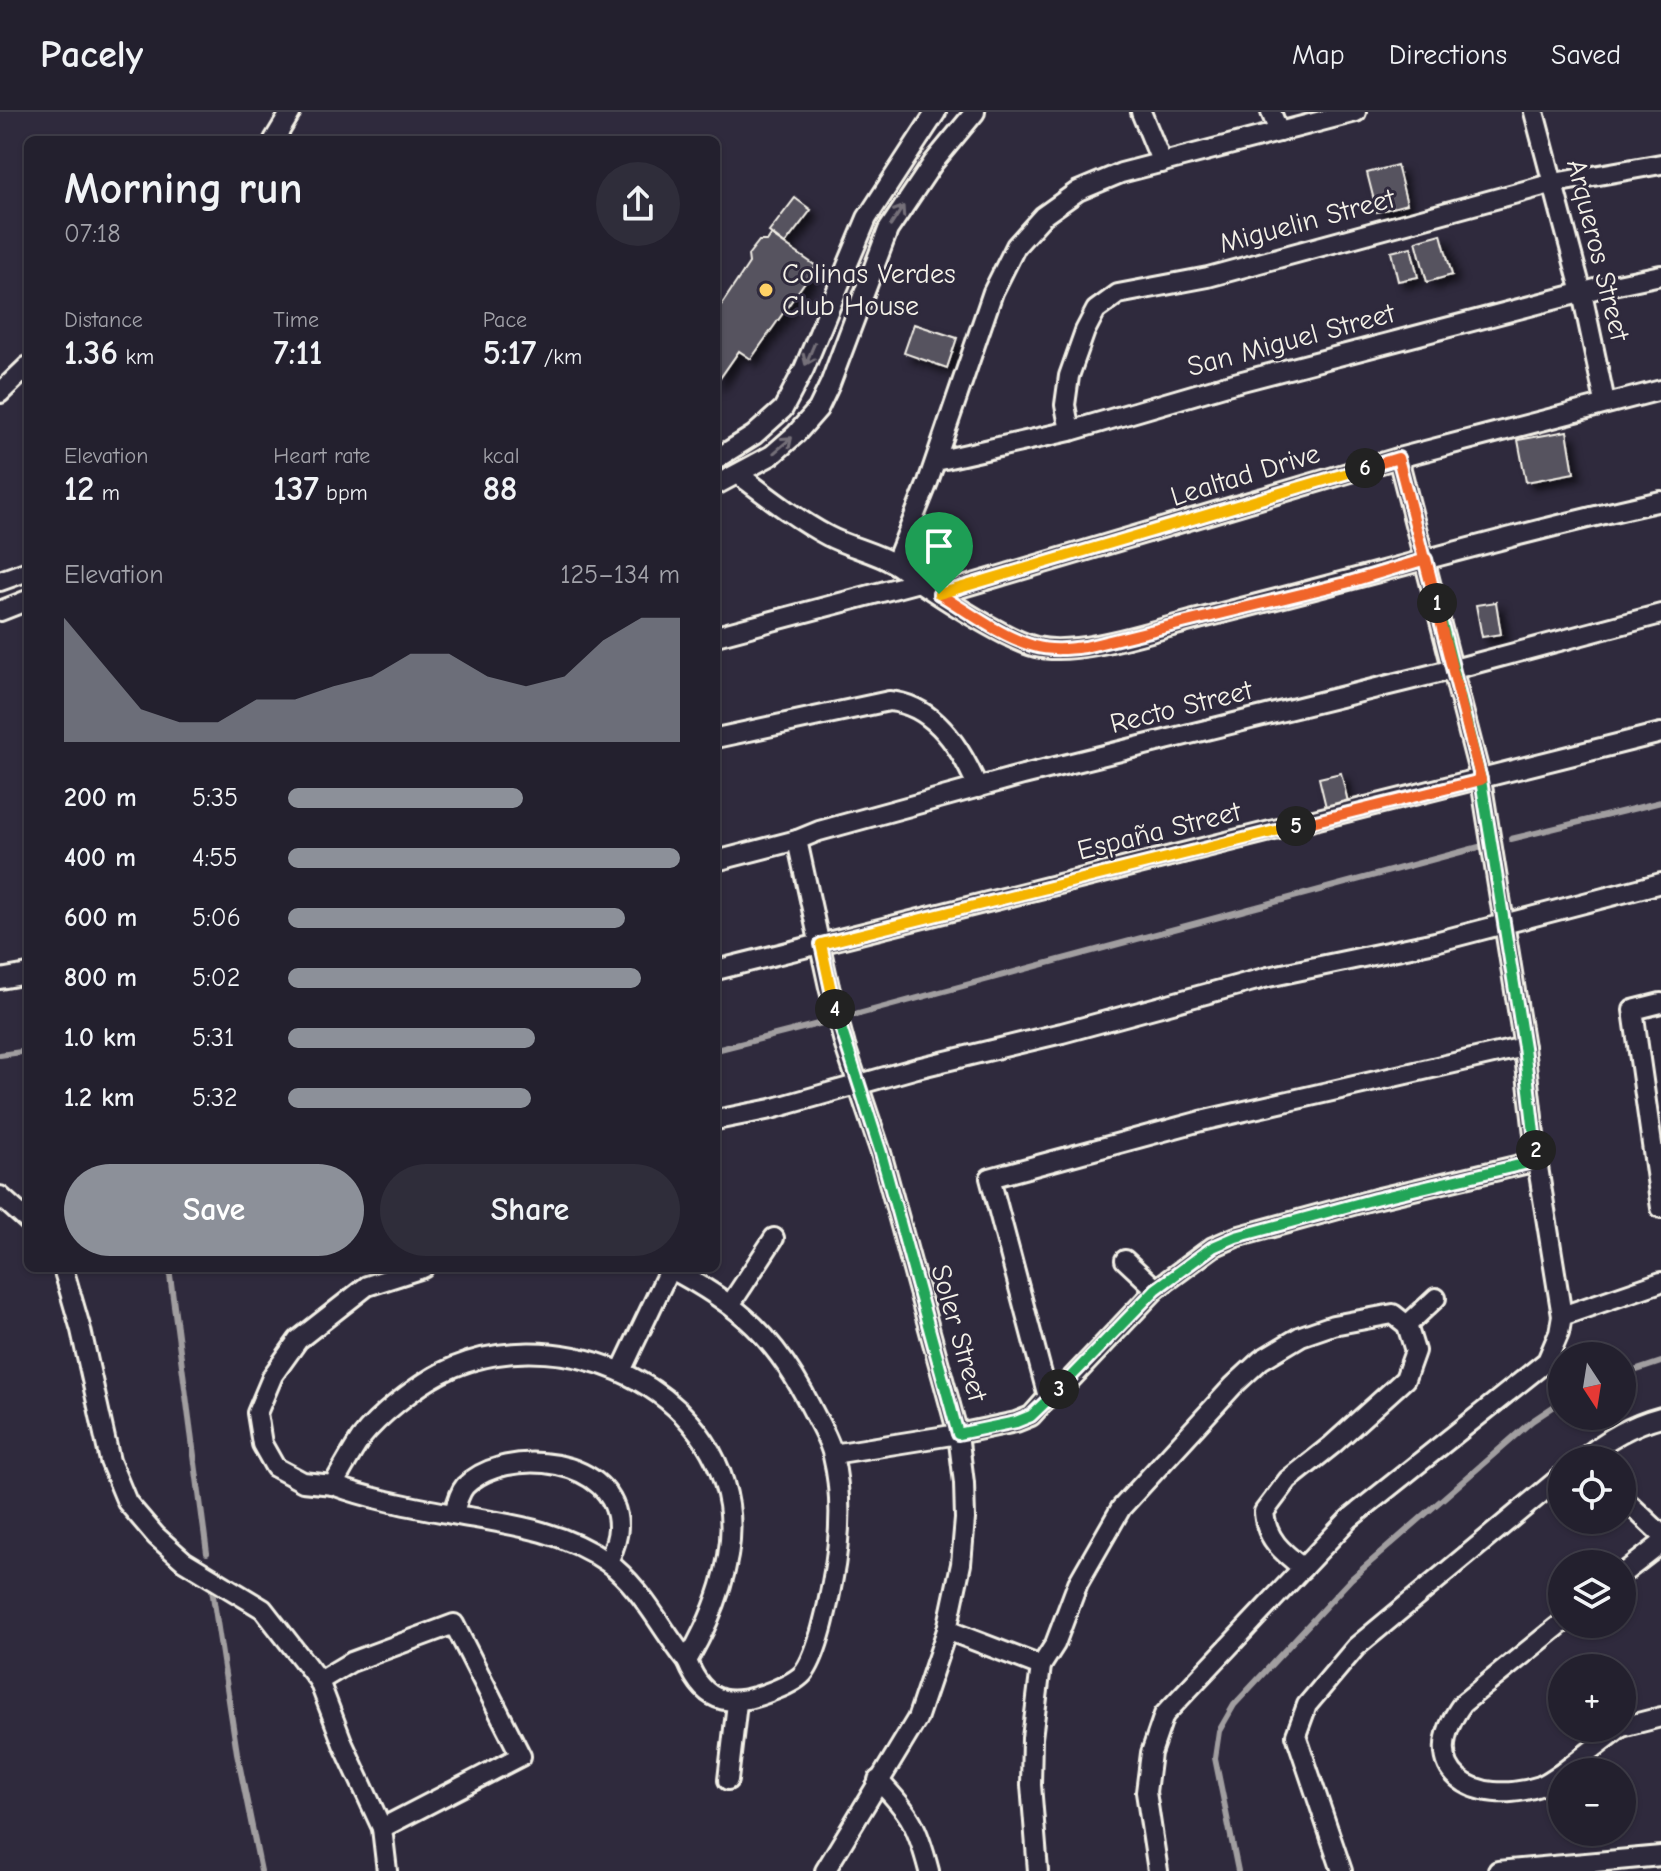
<!DOCTYPE html>
<html lang="en">
<head>
<meta charset="utf-8">
<style>
	:root { --surface:#23202e; --page:#2f2d3a; --text:#f1f3f6; --muted:#a3a3aa; --line:#403e4a; --accent:#8c9099 }
	body { margin:0; font-family:"Comic Neue",sans-serif; background:var(--page); color:var(--text); height:100vh; display:flex; flex-direction:column; font-size:30px; white-space:nowrap }
	* { box-sizing:border-box; margin:0 }
	p { font-size:26px; color:var(--muted) }
	.icon { flex:none; width:44px; height:44px; fill:none; stroke:currentColor; stroke-width:2; stroke-linecap:round; stroke-linejoin:round }
	.map { position:relative; flex:1; overflow:hidden }
	.panel { position:absolute; left:24px; top:24px; width:696px; height:1136px; display:flex; flex-direction:column; background:var(--surface); border-radius:12px; box-shadow:0 2px 6px #0004,0 0 0 2px var(--line) }
	.panel>* { flex:none }
	.needle { width:52px; rotate:168deg }
	.buttons { position:absolute; left:1548px; top:1230px; display:grid; gap:16px }
	.buttons a { display:grid; place-items:center; width:88px; height:88px; border-radius:50%; background:var(--surface); box-shadow:0 2px 6px #0004,0 0 0 2px var(--line); font-size:40px }
	.pin { position:absolute; display:grid; place-items:center; width:68px; height:68px; color:#fff; margin:-82px -34px; border-radius:50% 50% 50% 0; rotate:-45deg; box-shadow:0 0 8px #0007 }
	.pin .icon { rotate:45deg }
	.km { position:absolute; width:40px; height:40px; margin:-20px; border-radius:50%; background:#222; color:#fff; font-size:22px; line-height:40px; text-align:center }
	.round { display:grid; place-items:center; flex:none; width:84px; height:84px; border-radius:42px; background:var(--page) }
	.headline { display:flex; align-items:center; justify-content:space-between; height:136px; padding:0 40px }
	h1 { font-size:44px; font-weight:600; line-height:60px }
	.stats { display:grid; grid-template-columns:repeat(3,1fr); gap:12px; height:136px; padding:8px 40px }
	.stats div { display:grid; align-content:center }
	.stats b { font-size:34px; font-weight:600 }
	.stats small { font-size:22px; font-weight:400 }
	.stats p { font-size:22px }
	.chart { height:224px; padding:16px 40px }
	.chart p { display:flex; justify-content:space-between }
	.chart svg { width:100%; height:144px; margin-top:8px; fill:var(--accent); opacity:.7 }
	.cta { display:flex; gap:16px; margin-top:auto; padding:16px 40px }
	.cta a { flex:1; height:92px; border-radius:48px; background:var(--accent); color:#fff; font-size:32px; font-weight:600; line-height:92px; text-align:center }
	.cta a+a { background:var(--page); color:var(--text) }
	ul { padding:0 40px; list-style:none; font-size:26px }
	li { display:grid; grid-template-columns:128px 96px 1fr; align-items:center; height:60px }
	li i { height:20px; border-radius:10px; background:var(--accent) }
	header { display:flex; align-items:center; gap:48px; box-sizing:border-box; height:112px; padding:0 40px; background:var(--surface); border-bottom:2px solid var(--line) }
	header strong { font-size:38px }
	nav { display:flex; gap:44px; margin-inline-start:auto; font-size:28px }
	.map>svg:first-child { display:block }
</style>
</head>
<body>
<header>
<strong>Pacely</strong>
<nav><a>Map</a><a>Directions</a><a>Saved</a></nav>
</header>
<div class="map">
<svg width="1661" height="1759" viewBox="0 0 1661 1759">
	<defs>
		<filter id="shadow"><feDropShadow dx="7" dy="7" stdDeviation="4" flood-color="#0009"/></filter>
	</defs>
	<rect width="100%" height="100%" fill="#2f2a3d"/>
	<filter id="ink" filterUnits="userSpaceOnUse"><feTurbulence type="fractalNoise" baseFrequency=".0125" numOctaves="2"/><feDisplacementMap in="SourceGraphic" scale="16" xChannelSelector="R" yChannelSelector="G"/><feConvolveMatrix kernelMatrix="1 2 1 2 8 2 1 2 1" color-interpolation-filters="sRGB"/></filter>
	<g filter="url(#ink)">
		<g fill="none" stroke-linecap="round" stroke-linejoin="round">
			<g stroke="#a19ea0" stroke-width="6">
				<path d="M1511,727l150,-37"/>
				<path d="M855,903l624,-168"/>
				<path d="M716,938l110,-28"/>
				<path d="M0,943l28,-4"/>
				<path d="M169,1156l38,285"/>
				<path d="M1622,1263l39,-13"/>
				<path d="M212,1477l25,164 24,118"/>
				<path d="M1238,1759l-23,-113 4,-27 15,-26 117,-126 181,-158 30,-20"/>
			</g>
		</g>
		<g fill="#56525f" stroke="#f4f1e8" stroke-width="2" filter="url(#shadow)">
			<path d="M1397,53l10,39 -30,8 -10,-39z"/>
			<path d="M795,86l16,12 -26,34 -16,-12z"/>
			<path d="M1441,122l11,41 -25,7 -11,-41z"/>
			<path d="M771,123l45,31 -65,93 -12,-8 -23,33v-71l33,-50 -1,-8 11,-14h8z"/>
			<path d="M1411,135l7,30 -20,4 -7,-29z"/>
			<path d="M914,212l43,14 -10,30 -43,-15z"/>
			<path d="M1567,319l7,42 -48,9 -8,-42z"/>
			<path d="M1496,490l5,32 -19,3 -6,-32z"/>
			<path d="M1341,661l7,29 -22,5 -7,-29z"/>
		</g>
		<g fill="none" stroke-linecap="round" stroke-linejoin="round">
			<g stroke="#f4f1e8" stroke-width="24">
				<g id="minor">
					<path d="M1141,0l21,51"/>
					<path d="M1271,0l8,20"/>
					<path d="M1534,0l48,181 23,109"/>
					<path d="M274,28l17,-28"/>
					<path d="M0,281l28,-27"/>
					<path d="M1070,319l-5,-26 4,-29 16,-45 11,-21 22,-16 90,-17 346,-94 107,-19"/>
					<path d="M716,347l38,-24 29,-26 21,-40 63,-151 69,-106"/>
					<path d="M936,349l134,-30 157,-46 376,-98 58,-12"/>
					<path d="M738,362c29,22 58,45 90,62 21,11 46,16 67,28 9,5 16,13 24,18 27,18 88,58 117,65 44,10 121,-18 166,-29 153,-38 305,-83 459,-117"/>
					<path d="M716,373l56,-30 24,-21 22,-25 12,-25 58,-154 45,-67 42,-51"/>
					<path d="M895,452l33,-82 65,-190 23,-46 27,-30 35,-25 43,-18 235,-61"/>
					<path d="M0,469l28,-10"/>
					<path d="M939,482l459,-136 263,-68"/>
					<path d="M0,499l28,-11"/>
					<path d="M716,524l203,-54"/>
					<path d="M716,626l173,-37c46,4 73,49 89,87"/>
					<path d="M797,728l32,147 16,59 36,107 77,281 6,49 1,36 -4,45 -14,66 -30,89 -92,152"/>
					<path d="M716,749l81,-21 22,-9 204,-56 431,-106 207,-55"/>
					<path d="M716,858l945,-237"/>
					<path d="M0,867l28,-5"/>
					<path d="M1661,891l-28,7 28,198"/>
					<path d="M716,1008l55,-11 146,-41 145,-35 206,-56 167,-35 226,-59"/>
					<path d="M0,1084l28,25"/>
					<path d="M1125,1148l31,29"/>
					<path d="M63,1156l18,62 29,131 17,41 29,34 28,25 79,48 56,72 24,63 39,84 5,43"/>
					<path d="M423,1156l-56,18 -69,54 -25,35 -16,38 5,31 13,23 28,15 30,3c9,-15 18,-32 28,-47 17,-22 55,-52 80,-65 108,-55 268,5 288,132 8,53 -16,112 -42,156 19,47 46,46 88,29 10,-4 24,-10 30,-19 13,-19 23,-65 27,-88 8,-41 11,-86 1,-127 -3,-15 -13,-31 -20,-45 -36,-72 -72,-106 -144,-143"/>
					<path d="M730,1193l44,-67"/>
					<path d="M1562,1204l99,-34"/>
					<path d="M1407,1213l29,-27"/>
					<path d="M621,1259l49,-103"/>
					<path d="M1048,1285l-58,-219 211,-57 323,-74"/>
					<path d="M833,1342l125,-20 58,-12 15,-6 17,-19 23,-18 85,-90 57,-42 23,-10 139,-38 162,-38"/>
					<path d="M1582,1348c23,-20 49,-35 79,-43"/>
					<path d="M333,1373c40,15 82,22 124,30 52,9 105,15 150,47 34,24 54,67 80,99"/>
					<path d="M1622,1385l39,37"/>
					<path d="M454,1402c2,-9 5,-21 11,-28 41,-41 153,-29 153,41 0,12 -5,24 -10,35"/>
					<path d="M1622,1462l39,-30"/>
					<path d="M1562,1511l-99,80c-50,68 12,105 77,83 8,-3 15,-9 22,-13"/>
					<path d="M947,1518l94,36"/>
					<path d="M319,1569l32,-19 103,-38 67,132 -139,72"/>
					<path d="M1622,1615l39,-10"/>
					<path d="M1563,1660l57,-44"/>
					<path d="M728,1668l9,-77"/>
					<path d="M878,1668c33,34 39,45 51,91"/>
					<path d="M1038,1759l-7,-86 1,-47 9,-72 14,-22 23,-61 43,-75 112,-122 28,-26 40,-24 32,-11 60,-11 14,11 8,26 -10,28 -73,66 -44,35 -24,32c2,27 18,40 39,56"/>
					<path d="M1158,1759l-12,-79 5,-39 13,-38 185,-196 198,-158 12,-28 3,-17 -25,-155 -13,-114 -43,-267 -83,-322"/>
					<path d="M1342,1759l-46,-136 11,-30 49,-58 206,-171"/>
					<path d="M1498,1759l163,-15"/>
				</g>
			</g>
			<use href="#minor" stroke="#2f2a3d" stroke-width="18"/>
		</g>
		<defs><path id="oneway-shaft" d="M-6 0H5M1.5-3L5.5 0L1.5 3" fill="none" stroke-width="1.6" stroke-linecap="round" stroke-linejoin="round" transform="scale(2)"/></defs>
		<g stroke="#747079">
			<use href="#oneway-shaft" transform="translate(897 104) rotate(-57)"/>
			<use href="#oneway-shaft" transform="translate(810 242) rotate(113)"/>
			<use href="#oneway-shaft" transform="translate(783 333) rotate(-41)"/>
		</g>
	</g>
	<g fill="none" stroke-linecap="round" stroke-linejoin="round" filter="url(#ink)">
		<g stroke="#fff" stroke-width="16">
			<path id="split-1" d="M939,482c30,18 62,43 95,52 17,5 34,3 51,1l261,-64 80,-24 11,44"/>
		</g>
		<g stroke="#fff" stroke-width="16">
			<path id="split-2" d="M1437,491l44,177 43,267 12,103"/>
		</g>
		<g stroke="#fff" stroke-width="16">
			<path id="split-3" d="M1059,1277l97,-100 57,-42 23,-10 139,-38 162,-38 -1,-11"/>
		</g>
		<g stroke="#fff" stroke-width="16">
			<path id="split-4" d="M835,897l46,144 77,281 58,-12 15,-6 28,-27"/>
		</g>
		<g stroke="#fff" stroke-width="16">
			<path id="split-5" d="M835,897l-14,-65 475,-118"/>
		</g>
		<g stroke="#fff" stroke-width="16">
			<path id="split-6" d="M1296,714l185,-46 -83,-322 -33,10"/>
		</g>
		<g stroke="#fff" stroke-width="16">
			<path id="split-7" d="M939,482l426,-126"/>
		</g>
		<use href="#split-1" stroke="#f0652b" stroke-width="10"/>
		<use href="#split-2" stroke="#22a559" stroke-width="10"/>
		<use href="#split-3" stroke="#22a559" stroke-width="10"/>
		<use href="#split-4" stroke="#22a559" stroke-width="10"/>
		<use href="#split-5" stroke="#f5b400" stroke-width="10"/>
		<use href="#split-6" stroke="#f0652b" stroke-width="10"/>
		<use href="#split-7" stroke="#f5b400" stroke-width="10"/>
	</g>
	<circle fill="#ffd166" stroke="#2f2a3d" stroke-width="3" cx="766" cy="178" r="8"/>
	<g text-anchor="middle" dominant-baseline="central" stroke-width="6" stroke-linejoin="round" paint-order="stroke">
		<g font-size="28" fill="#f4f1e8" stroke="#2f2a3d">
			<text transform="translate(1307 109) rotate(-15)">Miguelin Street</text>
			<text transform="translate(1598 138) rotate(76)">Arqueros Street</text>
			<text transform="translate(1291 228) rotate(-15)">San Miguel Street</text>
			<text transform="translate(1245 363) rotate(-17)">Lealtad Drive</text>
			<text transform="translate(1181 595) rotate(-14)">Recto Street</text>
			<text transform="translate(1159 719) rotate(-14)">España Street</text>
			<text transform="translate(959 1221) rotate(74)">Soler Street</text>
		</g>
		<g font-size="28" fill="#f4f1e8" stroke="#2f2a3d" text-anchor="start">
			<text x="782" y="162">Colinas Verdes<tspan x="782" dy="32">Club House</tspan></text>
		</g>
	</g>
</svg>
<div class="buttons">
<a><svg class="needle" viewBox="-14 -14 28 28"><path d="M0-13l5 13h-10z" fill="#e53935"/><path d="M0 13l5-13h-10z" fill="#a3a3aa"/></svg></a>
<a><svg class="icon" aria-label="locate" viewBox="0 0 24 24"><circle cx="12" cy="12" r="6"/><path d="M12 2v4M12 18v4M2 12h4M18 12h4"/></svg></a>
<a><svg class="icon" aria-label="layers" viewBox="0 0 24 24"><path d="M12 4l9 5-9 5-9-5zM3 14l9 5 9-5"/></svg></a>
<a>+</a>
<a>−</a>
</div>
<div class="pin" style="left:939px;top:482px;background:#1e9e55"><svg class="icon" aria-label="arrive" viewBox="0 0 24 24"><path d="M6 21V4h12l-3 4 3 4H6"/></svg></div>
<b class="km" style="left:1437px;top:491px">1</b>
<b class="km" style="left:1536px;top:1038px">2</b>
<b class="km" style="left:1059px;top:1277px">3</b>
<b class="km" style="left:835px;top:897px">4</b>
<b class="km" style="left:1296px;top:714px">5</b>
<b class="km" style="left:1365px;top:356px">6</b>
<section class="panel">
<div class="headline"><div><h1>Morning run</h1><p>07:18</p></div><a class="round"><svg class="icon" aria-label="share" viewBox="0 0 24 24"><path d="M12 15V3M7 8l5-5 5 5M5 13v7h14v-7"/></svg></a></div>
<div class="stats">
<div><p>Distance</p><b>1.36<small> km</small></b></div>
<div><p>Time</p><b>7:11</b></div>
<div><p>Pace</p><b>5:17<small> /km</small></b></div>
</div>
<div class="stats">
<div><p>Elevation</p><b>12<small> m</small></b></div>
<div><p>Heart rate</p><b>137<small> bpm</small></b></div>
<div><p>kcal</p><b>88</b></div>
</div>
<div class="chart"><p><span>Elevation</span>125–134 m</p>
<svg viewBox="0 0 160 44" preserveAspectRatio="none"><path d="M0 44V6L10 20L20 34L30 38L40 38L50 31L60 31L70 27L80 24L90 17L100 17L110 24L120 27L130 24L140 13L150 6L160 6V44z"/></svg>
</div>
<ul>
<li><b>200 m</b>5:35<i style="width:60%"></i></li>
<li><b>400 m</b>4:55<i style="width:100%"></i></li>
<li><b>600 m</b>5:06<i style="width:86%"></i></li>
<li><b>800 m</b>5:02<i style="width:90%"></i></li>
<li><b>1.0 km</b>5:31<i style="width:63%"></i></li>
<li><b>1.2 km</b>5:32<i style="width:62%"></i></li>
</ul>
<div class="cta"><a>Save</a><a>Share</a></div>
</section>
</div>
</body>
</html>
